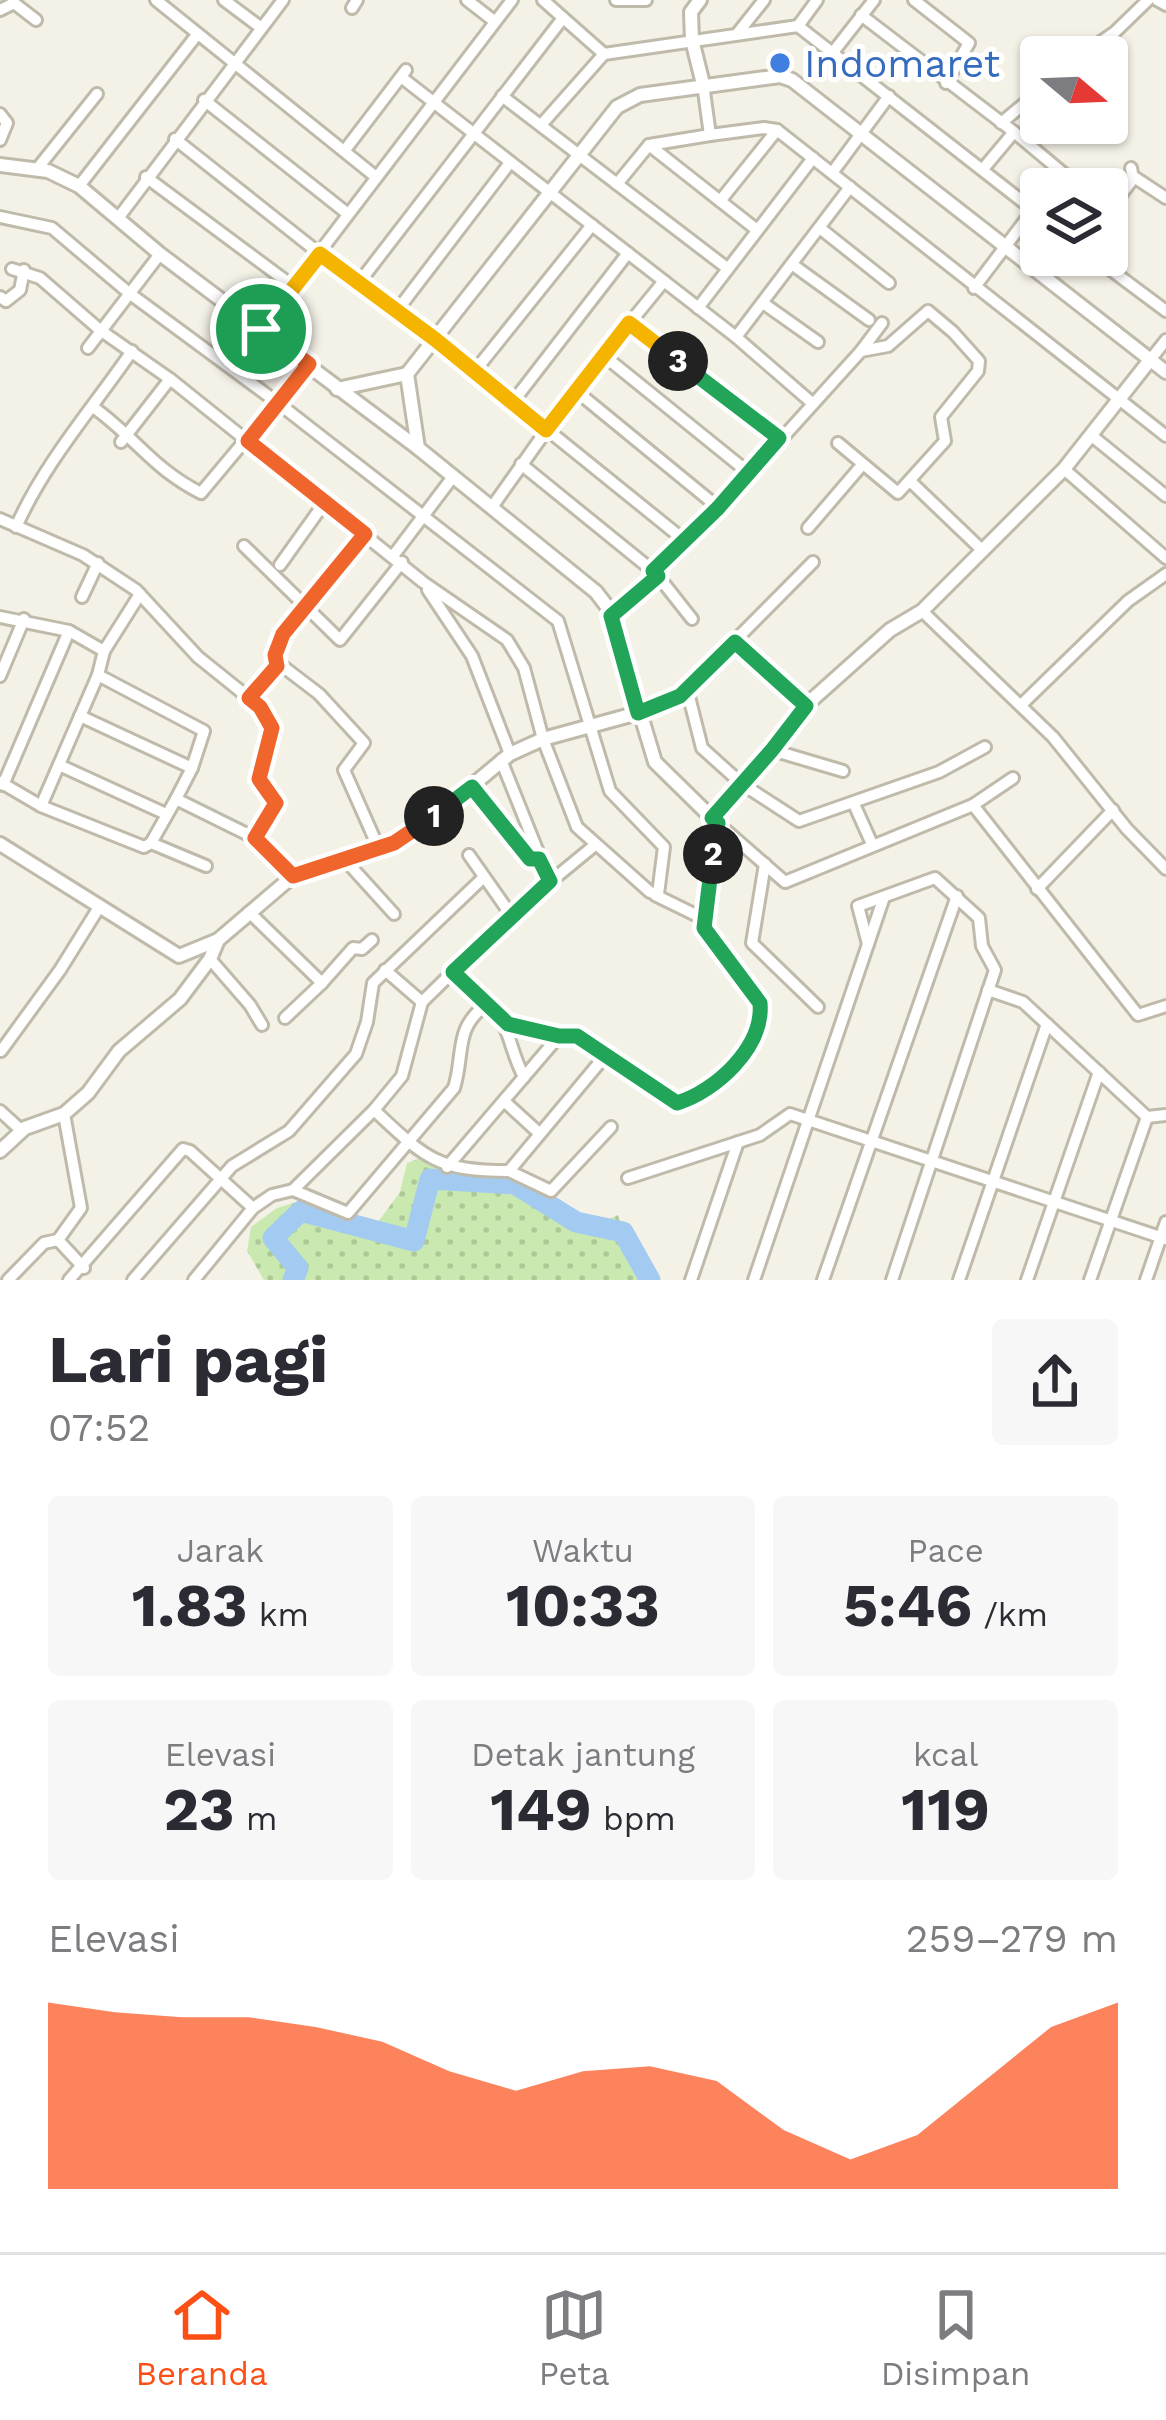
<!DOCTYPE html>
<html lang="id">
<head>
<meta charset="utf-8">
<style>
	:root { --surface:#fff; --page:#f7f7f7; --text:#2b2b33; --muted:#7c7c81; --line:#e1e1e2; --accent:#fc4f16 }
	body { margin:0; font-family:"Work Sans",sans-serif; background:var(--page); color:var(--text); height:100vh; display:flex; flex-direction:column; font-size:45px; white-space:nowrap }
	* { box-sizing:border-box; margin:0 }
	p { font-size:39px; color:var(--muted) }
	.icon { flex:none; width:66px; height:66px; fill:none; stroke:currentColor; stroke-width:2; stroke-linecap:round; stroke-linejoin:round }
	.map { position:relative; height:1280px; overflow:hidden }
	.panel { display:flex; flex-direction:column; background:var(--surface); flex:1 }
	.panel>* { flex:none }
	.needle { width:78px; rotate:109deg }
	.controls { position:absolute; left:1020px; top:36px; display:grid; gap:24px }
	.controls a { display:grid; place-items:center; width:108px; height:108px; border-radius:12px; background:var(--surface); box-shadow:0 3px 9px #0004; font-size:60px }
	.pin { position:absolute; display:grid; place-items:center; width:102px; height:102px; color:#fff; margin:-51px; border:6px solid #fff; border-radius:50%; box-shadow:0 3px 12px #0007 }
	.km { position:absolute; width:60px; height:60px; margin:-30px; border-radius:50%; background:#222; color:#fff; font-size:33px; line-height:60px; text-align:center }
	.round { display:grid; place-items:center; flex:none; width:126px; height:126px; border-radius:12px; background:var(--page) }
	.overview { display:flex; align-items:center; justify-content:space-between; height:204px; padding:0 48px }
	h1 { font-size:66px; font-weight:700; line-height:90px }
	.stats { display:grid; grid-template-columns:repeat(3,1fr); gap:18px; height:204px; padding:12px 48px }
	.stats div { display:grid; align-content:center; border-radius:12px; background:var(--page); text-align:center }
	.stats b { font-size:60px; font-weight:700 }
	.stats small { font-size:33px; font-weight:400 }
	.stats p { font-size:33px }
	.chart { height:336px; padding:24px 48px }
	.chart p { display:flex; justify-content:space-between }
	.chart svg { width:100%; height:216px; margin-top:12px; fill:var(--accent); opacity:.7 }
	.menu { display:flex; justify-content:space-around; align-items:center; height:168px; border-top:3px solid var(--line); background:var(--surface); font-size:33px; color:var(--muted) }
	.menu a { display:grid; justify-items:center; gap:6px }
	.menu .current { color:var(--accent) }
	.map>svg:first-child { display:block }
</style>
</head>
<body>
<div class="map">
<svg width="1166" height="1280" viewBox="0 0 1166 1280">
	<defs>
		<pattern id="green-dots" width="8" height="8" patternUnits="userSpaceOnUse" patternTransform="scale(3)"><rect width="8" height="8" fill="#c9e9b0"/><path d="M2 2h.1M6 6h.1" fill="none" stroke="#aec998" stroke-width="1.8" stroke-linecap="round"/></pattern>
	</defs>
	<rect width="100%" height="100%" fill="#f4f1e7"/>
	<path fill="url(#green-dots)" d="M423,1157l38,19 67,2 40,32 36,11 14,-6 14,54 10,11h-378l-17,-29 4,-24 26,-19 19,-6 77,27 27,-37 7,-29z"/>
	<g fill="none" stroke-linecap="round" stroke-linejoin="round">
		<path stroke="#a3caf1" stroke-width="21" d="M293,1280l5,-12 -25,-30 28,-27 113,30 16,-62 85,5 61,38 47,10 27,48"/>
		<g stroke="#bfbaaa" stroke-width="16">
			<g id="minor">
				<path d="M156,0l220,177"/>
				<path d="M224,0l36,27"/>
				<path d="M467,0l27,21"/>
				<path d="M543,0l61,54"/>
				<path d="M616,0h30"/>
				<path d="M914,0l55,43 -23,40"/>
				<path d="M1157,0l9,5"/>
				<path d="M352,8l5,-8"/>
				<path d="M0,10l14,-7 22,17"/>
				<path d="M861,15l153,117 -31,37"/>
				<path d="M798,26l19,-26"/>
				<path d="M737,34l27,-34"/>
				<path d="M834,51l40,-51"/>
				<path d="M1079,57l36,-25 33,-32"/>
				<path d="M401,77l335,260 75,65"/>
				<path d="M703,84l7,51 54,-7 13,2 389,306"/>
				<path d="M502,96l225,172"/>
				<path d="M204,100l144,114"/>
				<path d="M0,114l7,9 -7,17"/>
				<path d="M1001,123l40,-33"/>
				<path d="M541,125l63,-71 194,-28 243,190"/>
				<path d="M1014,132l68,57"/>
				<path d="M175,139l183,145 78,56 248,200"/>
				<path d="M649,145l108,85"/>
				<path d="M345,150l61,-80"/>
				<path d="M37,169l60,-75"/>
				<path d="M832,173l57,-77"/>
				<path d="M146,177l148,110"/>
				<path d="M1134,177l32,21"/>
				<path d="M617,184l32,-39 61,-10"/>
				<path d="M79,186l117,-150"/>
				<path d="M720,201l57,-71"/>
				<path d="M1107,213l26,-34 -2,-11"/>
				<path d="M0,217l52,11 77,65 149,110 280,218 52,170 54,56 -6,47 -8,-2 -73,-65 -34,-88 -19,-71 -17,-28 -84,-58 -253,-203 -70,-49 -60,-52 -28,-9"/>
				<path d="M119,217l164,-217"/>
				<path d="M821,229l68,54"/>
				<path d="M1091,255l75,56"/>
				<path d="M793,265l76,55"/>
				<path d="M358,284l205,-266"/>
				<path d="M974,288l59,-78"/>
				<path d="M0,297l6,4 14,-11 4,-20"/>
				<path d="M763,303l55,39"/>
				<path d="M698,308l115,-150"/>
				<path d="M396,312l113,-148"/>
				<path d="M629,323l150,115"/>
				<path d="M261,329l251,-329"/>
				<path d="M736,337l114,-150"/>
				<path d="M88,348l72,-94"/>
				<path d="M861,351l21,-28"/>
				<path d="M603,355l146,118"/>
				<path d="M1150,360l16,-20"/>
				<path d="M474,372l118,-147"/>
				<path d="M575,390l144,118"/>
				<path d="M512,403l116,-150"/>
				<path d="M93,407c42,30 60,62 108,86l108,-129"/>
				<path d="M1092,436l74,60"/>
				<path d="M121,442l49,-63"/>
				<path d="M521,464l132,107"/>
				<path d="M1064,469l102,89"/>
				<path d="M910,481l73,70"/>
				<path d="M492,507l83,-117 89,-109"/>
				<path d="M0,519l83,36 53,35 62,67 51,41 16,-21 16,-12 38,29 45,49 -20,27 35,79"/>
				<path d="M16,527c29,-65 76,-118 116,-176"/>
				<path d="M808,528l54,-63"/>
				<path d="M244,546l96,94 62,-78"/>
				<path d="M393,556l59,-78"/>
				<path d="M280,565l45,-63"/>
				<path d="M658,576l34,43"/>
				<path d="M428,590l44,66 38,98"/>
				<path d="M82,597l16,-34"/>
				<path d="M922,611l131,126 74,92 39,40"/>
				<path d="M611,616l47,-40 -5,-5 66,-63 142,-157 27,-5 40,-35 25,21 26,29 -1,10 -37,46 4,24 -47,52 -60,-50"/>
				<path d="M0,617l69,14 35,20 -6,24 -57,131"/>
				<path d="M735,642l70,64"/>
				<path d="M104,651l36,-57"/>
				<path d="M277,666l-1,-11 7,-21 82,-100"/>
				<path d="M98,675l106,56 -12,37 -16,31 79,39 38,38"/>
				<path d="M0,676l24,-57"/>
				<path d="M687,689l126,-127"/>
				<path d="M249,698l11,9 12,21 -13,51 17,24 -21,35"/>
				<path d="M1021,705l107,-104 38,-27"/>
				<path d="M638,713l42,-17 7,-7 15,59 40,36 57,37 140,-49 46,-25"/>
				<path d="M80,716l112,52"/>
				<path d="M772,750l71,21"/>
				<path d="M501,760l49,122 45,-37"/>
				<path d="M59,765l107,49"/>
				<path d="M0,782l41,24 103,41 7,-4 25,-44"/>
				<path d="M3,785l66,-154"/>
				<path d="M472,787l58,72h9"/>
				<path d="M854,804l18,40"/>
				<path d="M973,805l165,210 28,-9"/>
				<path d="M714,820l71,62 188,-77 40,-27"/>
				<path d="M151,843l55,23"/>
				<path d="M346,861l48,53"/>
				<path d="M765,864l-13,79 66,64"/>
				<path d="M1037,889l76,-79"/>
				<path d="M655,895l47,23"/>
				<path d="M249,912l73,71 31,-35 9,1 10,-9"/>
				<path d="M511,915l39,-33"/>
				<path d="M868,944l-10,-38 77,-28 44,40 3,28 13,24 -103,310"/>
				<path d="M210,959l40,46 12,20"/>
				<path d="M385,970l37,32"/>
				<path d="M453,972l34,32"/>
				<path d="M988,990l35,12 124,115"/>
				<path d="M285,1018l37,-35"/>
				<path d="M508,1024l51,12"/>
				<path d="M1,1051l59,-81 38,-61"/>
				<path d="M605,1056l-96,115 42,20 60,-64"/>
				<path d="M504,1101l35,32"/>
				<path d="M374,1110c51,48 63,61 135,61"/>
				<path d="M0,1111l22,20"/>
				<path d="M64,1114l17,94 -23,32 26,28"/>
				<path d="M1147,1117l19,-2"/>
				<path d="M447,1167l112,-131h18l100,67c39,-12 86,-57 84,-100l-57,-75 -2,-10 16,-95"/>
				<path d="M628,1178l132,-43 30,-21 376,125"/>
				<path d="M293,1190l55,23 106,-125c11,-35 -1,-59 33,-84 26,24 20,41 37,73"/>
				<path d="M8,1280l36,-37 14,-3"/>
				<path d="M69,1280l114,-131 7,2 63,57 19,-13 21,-5 81,-80 28,-34 20,-74 89,-87 -42,-60"/>
				<path d="M133,1280l99,-114 57,-35 67,-77 11,-32 6,-39 111,-106"/>
				<path d="M194,1280l59,-72"/>
				<path d="M691,1280l47,-138"/>
				<path d="M754,1280l130,-383"/>
				<path d="M823,1280l134,-384"/>
				<path d="M959,1280l88,-256"/>
				<path d="M1027,1280l72,-208"/>
				<path d="M1090,1280l57,-163"/>
				<path d="M1146,1280l20,-58"/>
			</g>
		</g>
		<g stroke="#bfbaaa" stroke-width="18">
			<g id="tertiary">
				<path d="M700,0l-9,12 1,28 11,44"/>
				<path d="M0,165l48,6 31,15 81,68 258,194 178,144 13,17 46,153 57,56 93,-112 85,-76 32,-19 142,-142 86,-109"/>
				<path d="M337,389l70,-15"/>
				<path d="M418,448l-11,-74 210,-267 23,-12 140,-19 12,4 374,292"/>
				<path d="M0,844l179,112 39,-16 75,-64 101,-33 32,-19 84,-70 33,-15 95,-26"/>
				<path d="M0,1151l25,-23 39,-14 24,-21 31,-42 61,-52 30,-40 8,-19"/>
			</g>
		</g>
		<use href="#minor" stroke="#fff" stroke-width="10"/>
		<use href="#tertiary" stroke="#fff" stroke-width="12"/>
	</g>
	<g fill="none" stroke-linecap="round" stroke-linejoin="round">
		<g stroke="#fff" stroke-width="24">
			<path id="split-1" d="M261,329l48,35 -61,77 117,93 -82,100 -8,21 2,11 -28,32 11,9 12,21 -13,51 17,24 -21,35 38,38 101,-33 40,-27"/>
		</g>
		<g stroke="#fff" stroke-width="24">
			<path id="split-2" d="M434,816l38,-29 58,72h9l11,22 -97,91 55,52 51,12h18l100,67c39,-12 87,-56 83,-100l-56,-75 9,-74"/>
		</g>
		<g stroke="#fff" stroke-width="24">
			<path id="split-3" d="M678,361l101,77 -61,70 -65,63 5,5 -47,40 27,97 42,-17 55,-54 71,64 -34,44 -60,68 6,5 -5,31"/>
		</g>
		<g stroke="#fff" stroke-width="24">
			<path id="split-4" d="M261,329l59,-75 116,86 110,90 83,-107 49,38"/>
		</g>
		<use href="#split-1" stroke="#f0652b" stroke-width="15"/>
		<use href="#split-2" stroke="#22a559" stroke-width="15"/>
		<use href="#split-3" stroke="#22a559" stroke-width="15"/>
		<use href="#split-4" stroke="#f5b400" stroke-width="15"/>
	</g>
	<circle fill="#3f7fe0" stroke="#fff" stroke-width="4.5" cx="780" cy="63" r="12"/>
	<g text-anchor="middle" dominant-baseline="central" stroke-width="10" stroke-linejoin="round" paint-order="stroke">
		<g font-size="39" fill="#366cbe" stroke="#fff" text-anchor="start">
			<text x="804" y="63">Indomaret</text>
		</g>
	</g>
</svg>
<div class="controls">
<a><svg class="needle" viewBox="-14 -14 28 28"><path d="M0-13l5 13h-10z" fill="#e53935"/><path d="M0 13l5-13h-10z" fill="#7c7c81"/></svg></a>
<a><svg class="icon" aria-label="layers" viewBox="0 0 24 24"><path d="M12 4l9 5-9 5-9-5zM3 14l9 5 9-5"/></svg></a>
</div>
<div class="pin" style="left:261px;top:329px;background:#1e9e55"><svg class="icon" aria-label="arrive" viewBox="0 0 24 24"><path d="M6 21V4h12l-3 4 3 4H6"/></svg></div>
<b class="km" style="left:434px;top:816px">1</b>
<b class="km" style="left:713px;top:854px">2</b>
<b class="km" style="left:678px;top:361px">3</b>
</div>
<section class="panel">
<div class="overview"><div><h1>Lari pagi</h1><p>07:52</p></div><a class="round"><svg class="icon" aria-label="share" viewBox="0 0 24 24"><path d="M12 15V3M7 8l5-5 5 5M5 13v7h14v-7"/></svg></a></div>
<div class="stats">
<div><p>Jarak</p><b>1.83<small> km</small></b></div>
<div><p>Waktu</p><b>10:33</b></div>
<div><p>Pace</p><b>5:46<small> /km</small></b></div>
</div>
<div class="stats">
<div><p>Elevasi</p><b>23<small> m</small></b></div>
<div><p>Detak jantung</p><b>149<small> bpm</small></b></div>
<div><p>kcal</p><b>119</b></div>
</div>
<div class="chart"><p><span>Elevasi</span>259–279 m</p>
<svg viewBox="0 0 160 44" preserveAspectRatio="none"><path d="M0 44V6L10 8L20 9L30 9L40 11L50 14L60 20L70 24L80 20L90 19L100 22L110 32L120 38L130 33L140 22L150 11L160 6V44z"/></svg>
</div>
</section>
<nav class="menu">
<a class="current"><svg class="icon" aria-label="home" viewBox="0 0 24 24"><path d="M3 11l9-7 9 7M6 9v11h12V9"/></svg>Beranda</a>
<a><svg class="icon" aria-label="map" viewBox="0 0 24 24"><path d="M3 6l6-2 6 2 6-2v14l-6 2-6-2-6 2zM9 4v14M15 6v14"/></svg>Peta</a>
<a><svg class="icon" aria-label="saved" viewBox="0 0 24 24"><path d="M7 4h10v16l-5-4-5 4z"/></svg>Disimpan</a>
</nav>
</body>
</html>
